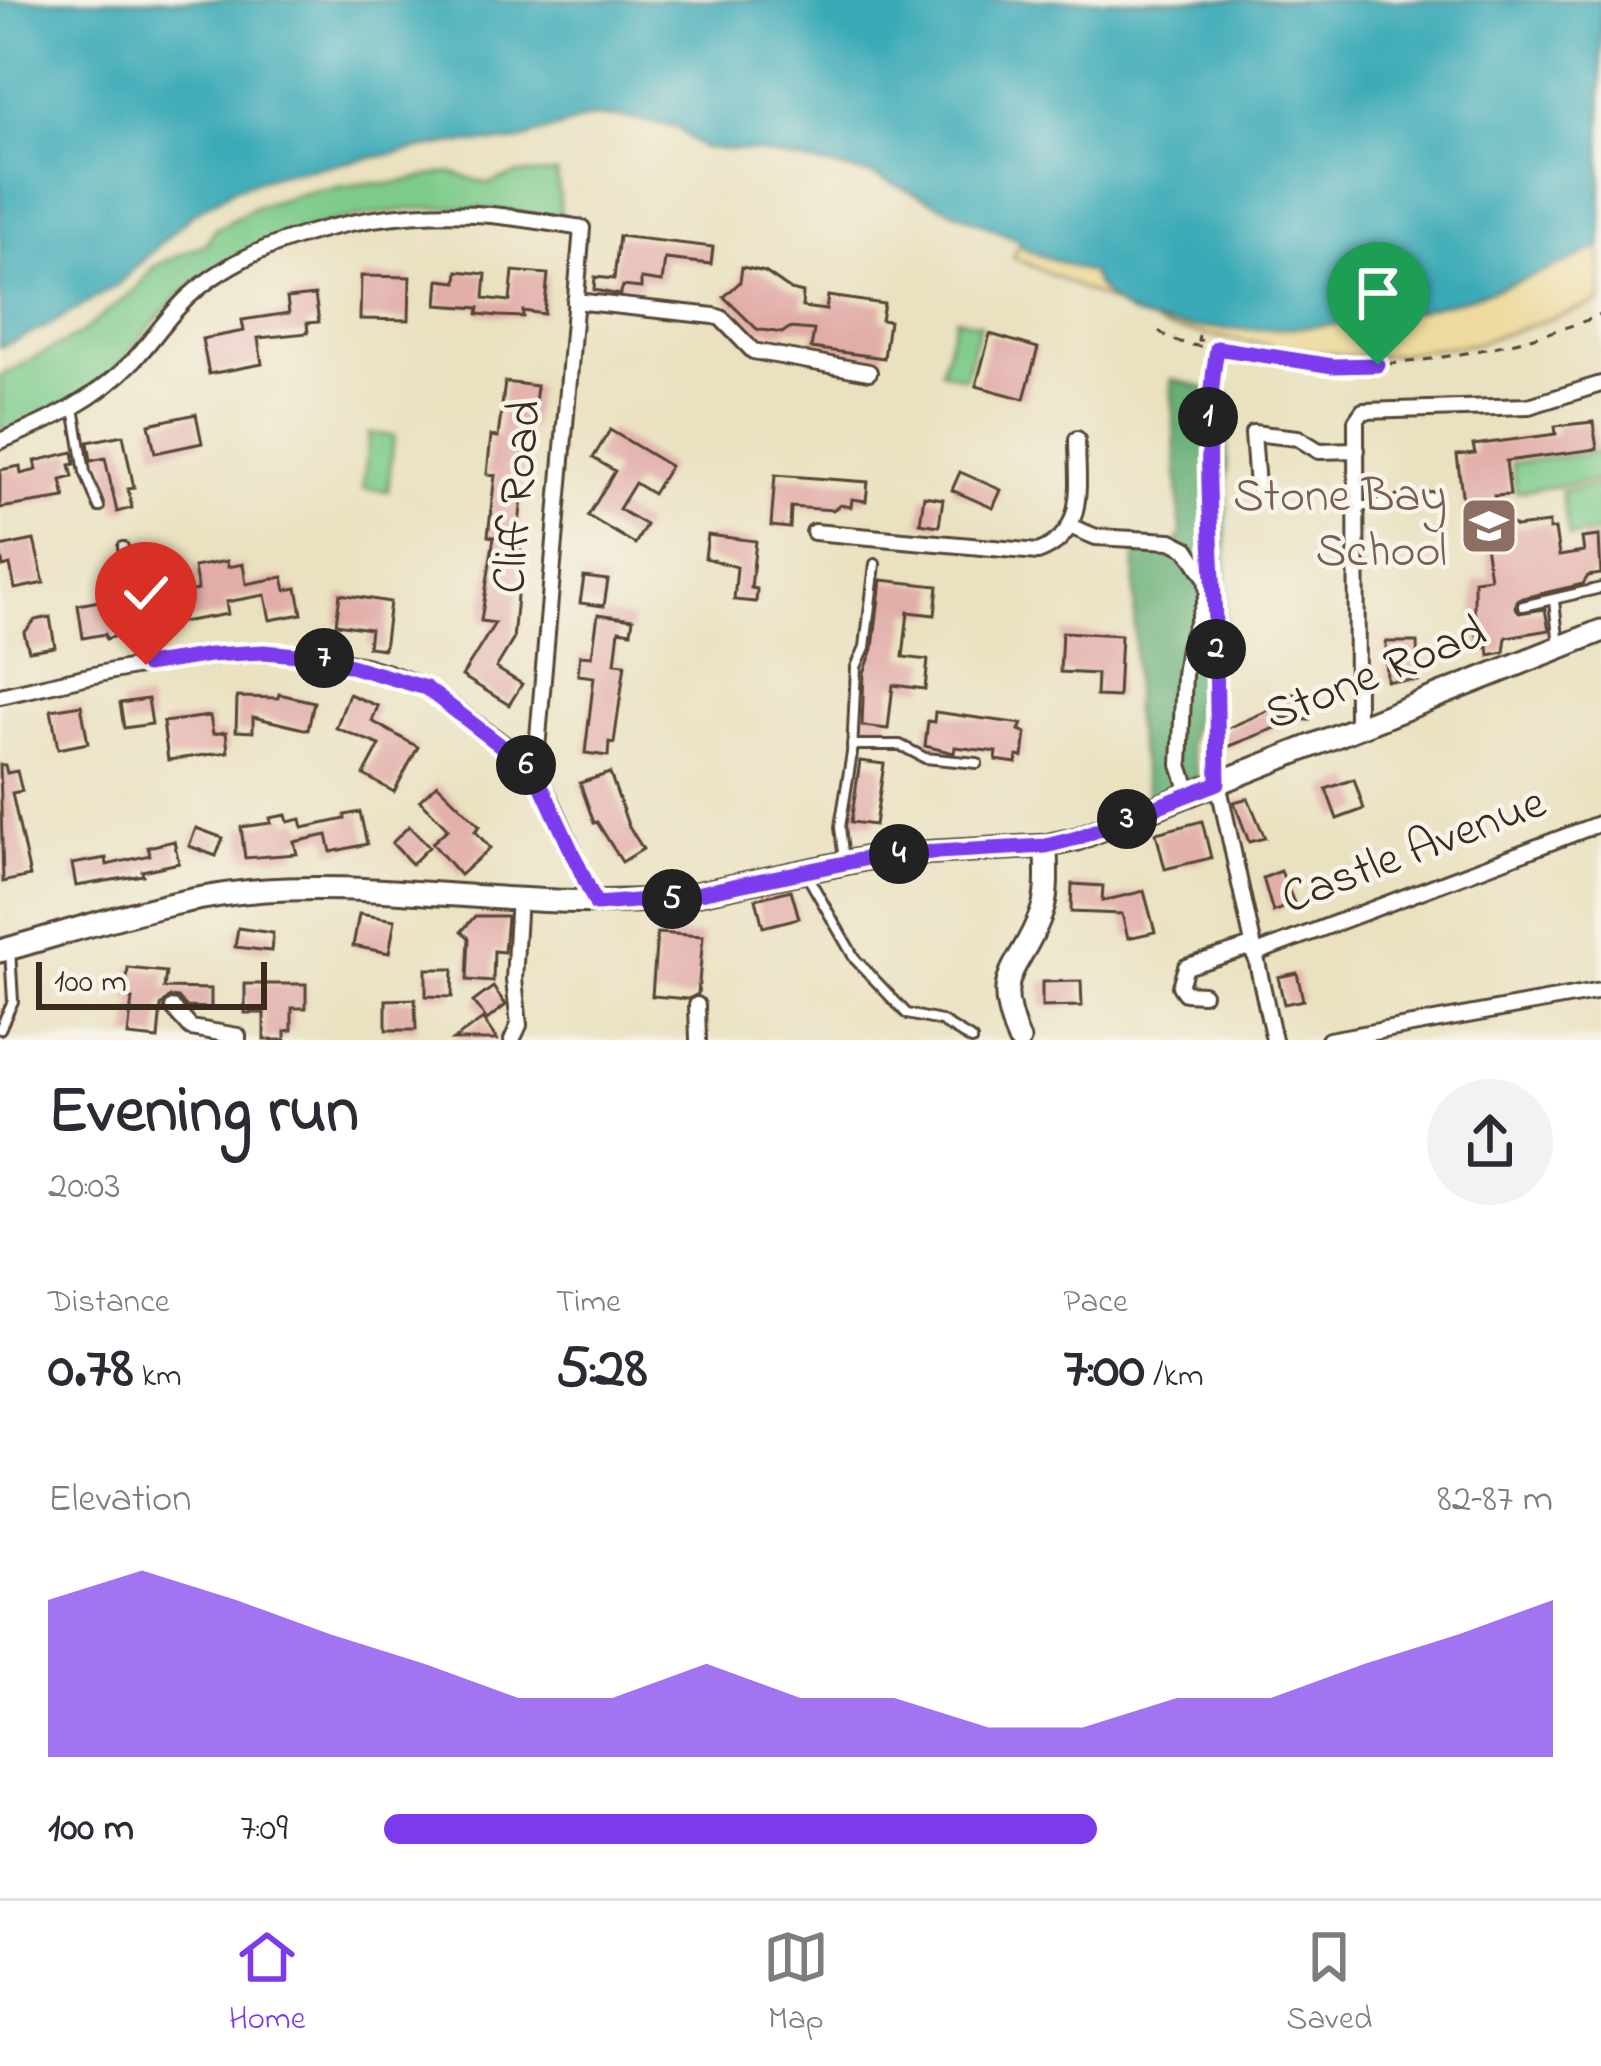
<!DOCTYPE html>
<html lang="en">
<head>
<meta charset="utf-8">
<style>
	:root { --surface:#fff; --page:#f2f2f3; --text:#2b2b33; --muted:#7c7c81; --line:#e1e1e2; --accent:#7c3aed }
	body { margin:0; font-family:"Indie Flower",sans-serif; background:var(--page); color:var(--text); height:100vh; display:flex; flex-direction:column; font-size:45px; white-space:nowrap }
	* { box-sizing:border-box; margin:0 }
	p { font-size:39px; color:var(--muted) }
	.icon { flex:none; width:66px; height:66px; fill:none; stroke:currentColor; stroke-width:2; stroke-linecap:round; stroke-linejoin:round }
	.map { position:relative; height:1040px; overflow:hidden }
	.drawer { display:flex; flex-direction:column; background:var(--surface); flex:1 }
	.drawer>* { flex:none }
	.scale { position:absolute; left:36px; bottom:30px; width:231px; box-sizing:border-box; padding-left:12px; border:6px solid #3b2a1e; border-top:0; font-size:33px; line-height:42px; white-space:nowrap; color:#3b2a1e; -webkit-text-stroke:9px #f7f3e8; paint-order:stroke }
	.pin { position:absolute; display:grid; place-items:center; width:102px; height:102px; color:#fff; margin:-123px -51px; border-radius:50% 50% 50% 0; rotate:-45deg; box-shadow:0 0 12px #0007 }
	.pin .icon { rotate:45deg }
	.km { position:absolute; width:60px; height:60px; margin:-30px; border-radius:50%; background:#222; color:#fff; font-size:33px; line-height:60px; text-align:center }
	.round { display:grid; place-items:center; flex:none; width:126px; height:126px; border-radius:63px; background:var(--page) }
	.overview { display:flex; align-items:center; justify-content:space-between; height:204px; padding:0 48px }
	h1 { font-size:66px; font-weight:800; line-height:90px }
	.figures { display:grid; grid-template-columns:repeat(3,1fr); gap:18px; height:204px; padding:12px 48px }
	.figures div { display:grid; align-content:center }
	.figures b { font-size:60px; font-weight:800 }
	.figures small { font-size:33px; font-weight:400 }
	.figures p { font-size:33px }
	.chart { height:336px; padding:24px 48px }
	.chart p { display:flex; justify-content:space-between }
	.chart svg { width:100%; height:216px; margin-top:12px; fill:var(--accent); opacity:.7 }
	ul { padding:0 48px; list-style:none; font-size:39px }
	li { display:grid; grid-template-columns:192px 144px 1fr; align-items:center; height:90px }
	li i { height:30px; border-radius:15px; background:var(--accent) }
	.menu { display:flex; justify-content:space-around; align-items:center; height:168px; border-top:3px solid var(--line); background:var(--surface); font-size:33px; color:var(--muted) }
	.menu a { display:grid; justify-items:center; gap:6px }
	.menu .on { color:var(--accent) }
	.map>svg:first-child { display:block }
</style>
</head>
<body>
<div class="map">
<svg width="1601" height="1040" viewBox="0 0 1601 1040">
	<rect width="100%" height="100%" fill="#f7f3e8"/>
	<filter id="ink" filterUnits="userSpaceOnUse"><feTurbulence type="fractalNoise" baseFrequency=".00833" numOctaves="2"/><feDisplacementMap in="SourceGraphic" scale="24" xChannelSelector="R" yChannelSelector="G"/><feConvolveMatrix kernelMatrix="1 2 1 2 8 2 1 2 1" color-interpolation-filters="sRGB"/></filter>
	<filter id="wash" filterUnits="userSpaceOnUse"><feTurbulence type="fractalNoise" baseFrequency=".004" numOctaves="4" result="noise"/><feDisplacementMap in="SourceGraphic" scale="48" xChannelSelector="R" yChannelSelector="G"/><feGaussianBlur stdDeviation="2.7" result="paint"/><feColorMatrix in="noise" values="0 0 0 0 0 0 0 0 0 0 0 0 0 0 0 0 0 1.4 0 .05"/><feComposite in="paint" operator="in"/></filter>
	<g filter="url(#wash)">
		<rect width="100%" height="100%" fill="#e9e1bf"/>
		<g fill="#7dcb8a" stroke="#5c7a54" stroke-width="3">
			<path d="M450,172l38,12 30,-10 39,-1 4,43 -12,2c-104,-26 -256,-2 -345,58 -39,27 -70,72 -102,107l-16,11 -86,40v-58l80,-42 57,-46 16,-21 52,-23 11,-15 39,-22 56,-16 55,-8 24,1z"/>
			<path d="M956,318l24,6 -15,54 -24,-7z"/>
			<path d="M369,433l25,3 -6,55 -25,-3z"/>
			<path d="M1601,452v28l-85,12 -4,-29z"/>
			<path d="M1601,485v47l-32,5 -8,-46z"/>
		</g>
		<path fill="#66af76" stroke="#506c4a" stroke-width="3" d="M1171,379l57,15 -3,225 -21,34 -15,93 10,32 -51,19 -14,-77 1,-180 39,7 7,-12z"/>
		<path fill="#eeda9e" stroke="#94825e" stroke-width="3" d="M1601,160v142l-127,42 -101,13 -84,-8 -123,-21 -153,-71 9,-19z"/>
		<path fill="#3aaab7" stroke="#3a6a6a" stroke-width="3" d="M0,0h1601v247c-115,56 -249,86 -375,82 -53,-2 -111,-3 -136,-56l-64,-23 -8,-10 -145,-65 -122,-24 -48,-2 -27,-22 -56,-10h-28l-77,25 -60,1 -179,32 -41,13 -44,27 -74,70 -71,42 -46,20z"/>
		<g id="blocks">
			<g fill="#e2ada9">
				<path d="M619,236l94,11 -2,17 -46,-5 -3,23 -21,-3v9l-18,-2 -3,9 -26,-5 1,-13 19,2z"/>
				<path d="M742,267l23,5 26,18 12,3 -1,14 24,3 2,-14 56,8 -3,16 8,1 -5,37 -73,-10 3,-18 -25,-2 -7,5 -25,-4 -33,-32 16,-15z"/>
				<path d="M458,271l28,3 -2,24 26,3 3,-30 35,3 -4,40 -21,-3v6l-24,-1 -21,-2 1,-6 -42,-3 2,-25 18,2z"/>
				<path d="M361,276l49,1 -1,43 -49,-1z"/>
				<path d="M315,295l4,27 -12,1 1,10 -50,5 4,26 -53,10 -7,-35 42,-8 -2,-11 47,-7 -2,-15z"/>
				<path d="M990,334l48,14 -14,51 -48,-13z"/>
				<path d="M505,382l32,4 -5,43 -6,-1 -6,61 3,1 -7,60 5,1 -8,89 -17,28 26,16 -13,21 -47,-29 33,-53 -14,-2 13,-84 -6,-1 7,-61 -8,-1 4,-38 7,1z"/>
				<path d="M196,414l6,29 -47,10 -6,-29z"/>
				<path d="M1593,422l4,27 -91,12 4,34 -16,1 4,17 18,14 33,-4v7l6,-1 4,27 25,-4 -2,-14 17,-2 2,38 -13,2 -5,8 -65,15 -3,8 5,6 25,-4 4,21 -43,7 -2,15 -15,3 -1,-9 -9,1 -5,-38v-29l16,-2 -8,-54 -16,2 -9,-71 18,-2 -2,-8 83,-11 -1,-8z"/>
				<path d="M610,430l60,36 -17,28 -18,-11 -16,26 27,16 -11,19 -47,-28 27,-45 -22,-13z"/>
				<path d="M123,435l11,53 -6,1 4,19 -15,4 -12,-54 -14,3 -3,-19z"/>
				<path d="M73,452l2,12 -5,1 3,12 -12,3 4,18 -65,10v-38l20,-4 1,8 16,-4 -2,-9z"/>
				<path d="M960,472l41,18 -8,18 -41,-18z"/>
				<path d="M775,475l93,7 -2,19 -14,-2 -1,8 -11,-2 -7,5 -42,-3 -1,21 -19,-2z"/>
				<path d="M924,496l19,3 -4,27 -19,-3z"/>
				<path d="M708,535l48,6 -5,47 6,1 -1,13 -22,-2 3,-33 -32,-9z"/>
				<path d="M34,540l10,43 -29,6 -5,-24 -7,2 -3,-20z"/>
				<path d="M227,561l1,6 15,-3 3,20 37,-7 3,13 11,-2 5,26 -32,6 -5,-25 -39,7 2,12 -81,14 -6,-28 57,-10 -4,-23z"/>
				<path d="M584,577l24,3 -4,26 -24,-3z"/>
				<path d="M881,580l57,6 -3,29 -27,-3 -5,45 25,3 -3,29 -32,-4 -5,44 -26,-3 2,-53 9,-24z"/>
				<path d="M340,594l50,8 -6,47 -16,-2 2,-18 -34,-5z"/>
				<path d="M110,599l2,8 13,-3 5,27 -24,8 -1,-5 -22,4 -5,-33z"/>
				<path d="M598,614l35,5 -2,13 -12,-2 -4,33 10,1 -11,79 -5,-1 -1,14 -23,-3 9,-76 -16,-2 2,-20 12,1z"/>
				<path d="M50,617l5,30 -26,4 -5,-18 11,-13z"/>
				<path d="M1062,632l59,3 -3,62 -22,-1 1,-22 -37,-2z"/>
				<path d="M1386,642h31l1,39h-31z"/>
				<path d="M279,694l35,8 -6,28 -55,-13v15l-17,-1 1,-34 41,1z"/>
				<path d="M349,694l29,12 -6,15 46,26 -24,45 -30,-17 16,-30 -44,-17z"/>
				<path d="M1291,694l19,1 -1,25 -32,-3 4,9 -56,22 -6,-16 71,-31z"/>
				<path d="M148,699l4,25 -28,4 -4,-25z"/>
				<path d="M81,705l7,38 -30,6 -7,-39z"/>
				<path d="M935,712l87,12 -3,6 7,3 -3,24 -6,-1 -1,7 -20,-3 1,-8 -42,-5 -1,6 -29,-7 3,-25 6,1z"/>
				<path d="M210,716l3,18 13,-2 2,20 -60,8 -5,-38z"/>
				<path d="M860,761l24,3 -9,61 -24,-3z"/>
				<path d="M0,765h5l2,8 10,-2 5,20 -10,2 18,83 -27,6z"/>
				<path d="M610,773l18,52 15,24 -21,13 -25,-40 -3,1 -14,-40z"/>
				<path d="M1354,779l10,30 -27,10 -11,-30z"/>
				<path d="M437,784l43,42 -5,5 15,17 -30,27 -28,-32 16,-14 -28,-29z"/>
				<path d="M1248,798l17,40 -16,4 -15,-40z"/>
				<path d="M360,812l7,32 -36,8 -4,-17 -33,7 3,12 -52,4 -4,-31 30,-4 -1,-5 16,-3 2,7 13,-3 2,9 42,-9v-4z"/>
				<path d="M1202,821l9,37 -46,11 -9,-36z"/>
				<path d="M409,826l20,21 -17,17 -20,-21z"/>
				<path d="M196,828l27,10 -7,18 -27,-10z"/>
				<path d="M174,841l5,22 -37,8 1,4 -67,11 -4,-22 34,-6 1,7 43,-10 -2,-8z"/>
				<path d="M1281,871l13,32 -21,9 -10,-34z"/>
				<path d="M1072,884l31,2 -1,15 42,-10 11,41 -27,6 -6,-24 -51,-2z"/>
				<path d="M791,890l8,28 -36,9 -7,-28z"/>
				<path d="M359,914l36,6 -6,33 -36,-7z"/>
				<path d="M475,916h32l-3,36 -10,-1 -1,31 -26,-2 2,-42 -7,-7z"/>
				<path d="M238,928l35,5 -2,18 -36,-4z"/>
				<path d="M657,933l46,3 -5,58 -10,5 -36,-3z"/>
				<path d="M128,968l38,4 -2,16 47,1v19l-24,-1 -9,-9 -8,-1 -9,9 -3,33 -30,-3 4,-37 -7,-1z"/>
				<path d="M426,969h27l-1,28 -26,-1z"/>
				<path d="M1297,973l6,27 -19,4 -6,-27z"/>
				<path d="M1081,981l1,25 -40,1v-25z"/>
				<path d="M245,984h61v24h-14v22l-7,1v9h-21v-27h-19z"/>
				<path d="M493,987l13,18 -19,15 -14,-18z"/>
				<path d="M415,999l1,31h-30v-30z"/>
				<path d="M483,1019l14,21h-44z"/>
			</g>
		</g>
	</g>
	<g filter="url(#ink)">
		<use href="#blocks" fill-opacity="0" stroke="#554536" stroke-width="3"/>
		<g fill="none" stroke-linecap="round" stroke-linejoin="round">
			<g stroke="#554536" stroke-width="14">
				<g id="lane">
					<path d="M74,408l11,64 14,35"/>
					<path d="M1358,507l74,-10"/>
					<path d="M123,547l22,116"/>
					<path d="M1554,601l5,45"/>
					<path d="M1523,606l78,-18"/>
					<path d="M852,745h48l25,13 52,5"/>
					<path d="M844,860l-4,-33 12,-74 4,-86 9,-20 10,-83"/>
					<path d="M808,877l47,82 52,55 34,7 31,19"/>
					<path d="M0,1029l13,-28 -3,-51"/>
				</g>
			</g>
			<g stroke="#554536" stroke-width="20">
				<g id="street">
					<path d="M575,301l139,15 7,2 32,33 116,21"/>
					<path d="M0,441c50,-20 95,-41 133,-80 19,-20 34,-44 54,-63 73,-68 207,-92 304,-83 30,3 61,8 91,13l-47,544"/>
					<path d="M1257,487l-4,-54 45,5 21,13 38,-1"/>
					<path d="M1072,527l24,10 75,4 16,8 19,29 2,16 -20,53 -4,28 -4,90 10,30"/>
					<path d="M814,532l224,20c50,-19 39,-69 39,-113"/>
					<path d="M0,696c139,-31 287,-73 423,-9 16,8 31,21 46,32 21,15 47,32 64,52 19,22 48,102 63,133"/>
					<path d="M1357,726l-1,-305 7,-10 166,-5 72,-22"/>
					<path d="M1218,783l56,257"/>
					<path d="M1254,954l347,-131"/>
					<path d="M1203,994l-18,-1 -5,-7 6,-19 66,-21"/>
					<path d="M697,1005l1,35"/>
					<path d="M173,1008l18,20 47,8v4"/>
					<path d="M512,1040l7,-15 -5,-45 5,-83"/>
					<path d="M1329,1040l272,-49"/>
				</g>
			</g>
			<g stroke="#554536" stroke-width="27">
				<g id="secondary">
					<path d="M0,951c94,-26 190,-60 288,-62 129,-4 259,22 388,9l207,-43 163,-9 31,-7 524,-208"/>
					<path d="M1019,1040c-29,-68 0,-67 22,-126 8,-20 5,-47 5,-68"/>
				</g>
			</g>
			<g stroke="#554536" stroke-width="3" stroke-dasharray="9 9" stroke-linecap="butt">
				<path d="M1159,331c18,16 56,17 79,20 33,5 68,14 101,15 81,1 187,-22 262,-51"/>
				<path d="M1199,335l-1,5 13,2 -1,3"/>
				<path d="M1212,561c-6,-71 -7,-140 5,-211"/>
				<path d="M1215,619l3,146"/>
			</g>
			<use href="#lane" stroke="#fff" stroke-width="8"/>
			<use href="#street" stroke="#fff" stroke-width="14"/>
			<use href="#secondary" stroke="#fff" stroke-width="21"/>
		</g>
	</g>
	<g fill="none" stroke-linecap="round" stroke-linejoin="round" filter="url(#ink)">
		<g stroke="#fff" stroke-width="24">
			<path id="route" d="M146,665l64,-10 54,-3 56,5 106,31 109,84 61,132 80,-6 207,-43 163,-9 31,-8 141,-55c-1,-62 -1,-124 -4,-185 -4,-85 -11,-166 3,-250l116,18 45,-1"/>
		</g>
		<use href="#route" stroke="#7c3aed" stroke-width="15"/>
	</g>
	<defs>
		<g id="school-square" transform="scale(3)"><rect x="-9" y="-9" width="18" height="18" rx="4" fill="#8d6e63" stroke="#f7f3e8"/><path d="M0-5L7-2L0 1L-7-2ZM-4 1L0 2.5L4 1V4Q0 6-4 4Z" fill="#fff"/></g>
	</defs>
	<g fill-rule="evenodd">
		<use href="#school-square" x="1489" y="526"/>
	</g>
	<g text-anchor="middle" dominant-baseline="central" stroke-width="9" stroke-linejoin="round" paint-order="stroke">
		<g font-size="48" fill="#3b2a1e" stroke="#f7f3e8">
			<text transform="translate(519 497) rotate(-85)">Cliff Road</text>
			<text transform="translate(1376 675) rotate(-22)">Stone Road</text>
			<text transform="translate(1414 852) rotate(-21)">Castle Avenue</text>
		</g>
		<g font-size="48" fill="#785e54" stroke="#f7f3e8" text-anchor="end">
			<text x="1447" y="498">Stone Bay<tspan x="1447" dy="55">School</tspan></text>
		</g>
	</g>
</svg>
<div class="scale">100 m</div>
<div class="pin" style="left:1378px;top:365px;background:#1e9e55"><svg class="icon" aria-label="arrive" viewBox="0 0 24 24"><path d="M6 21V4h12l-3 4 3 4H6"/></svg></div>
<div class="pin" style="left:146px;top:665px;background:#d93025"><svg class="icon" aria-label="check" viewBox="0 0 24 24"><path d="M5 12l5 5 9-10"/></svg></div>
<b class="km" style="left:1208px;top:417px">1</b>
<b class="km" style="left:1216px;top:649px">2</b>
<b class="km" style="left:1127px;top:819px">3</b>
<b class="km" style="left:899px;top:854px">4</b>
<b class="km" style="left:672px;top:899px">5</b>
<b class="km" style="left:526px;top:765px">6</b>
<b class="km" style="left:324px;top:658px">7</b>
</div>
<section class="drawer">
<div class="overview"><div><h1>Evening run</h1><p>20:03</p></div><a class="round"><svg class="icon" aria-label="share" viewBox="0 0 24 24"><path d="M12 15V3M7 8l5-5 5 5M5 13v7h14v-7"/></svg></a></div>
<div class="figures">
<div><p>Distance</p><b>0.78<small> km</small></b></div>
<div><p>Time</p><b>5:28</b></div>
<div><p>Pace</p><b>7:00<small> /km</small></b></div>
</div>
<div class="chart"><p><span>Elevation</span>82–87 m</p>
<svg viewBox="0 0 160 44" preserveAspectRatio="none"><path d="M0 44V12L10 6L20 12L30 19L40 25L50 32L60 32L70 25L80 32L90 32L100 38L110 38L120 32L130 32L140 25L150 19L160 12V44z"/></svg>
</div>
<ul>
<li><b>100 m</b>7:09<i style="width:61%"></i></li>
</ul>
</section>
<nav class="menu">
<a class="on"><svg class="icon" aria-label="home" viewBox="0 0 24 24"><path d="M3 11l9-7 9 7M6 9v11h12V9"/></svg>Home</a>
<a><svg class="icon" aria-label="map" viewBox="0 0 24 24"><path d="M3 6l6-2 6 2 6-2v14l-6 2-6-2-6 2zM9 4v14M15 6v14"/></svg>Map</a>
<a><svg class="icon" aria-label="saved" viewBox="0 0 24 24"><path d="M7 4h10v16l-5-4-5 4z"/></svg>Saved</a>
</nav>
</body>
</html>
